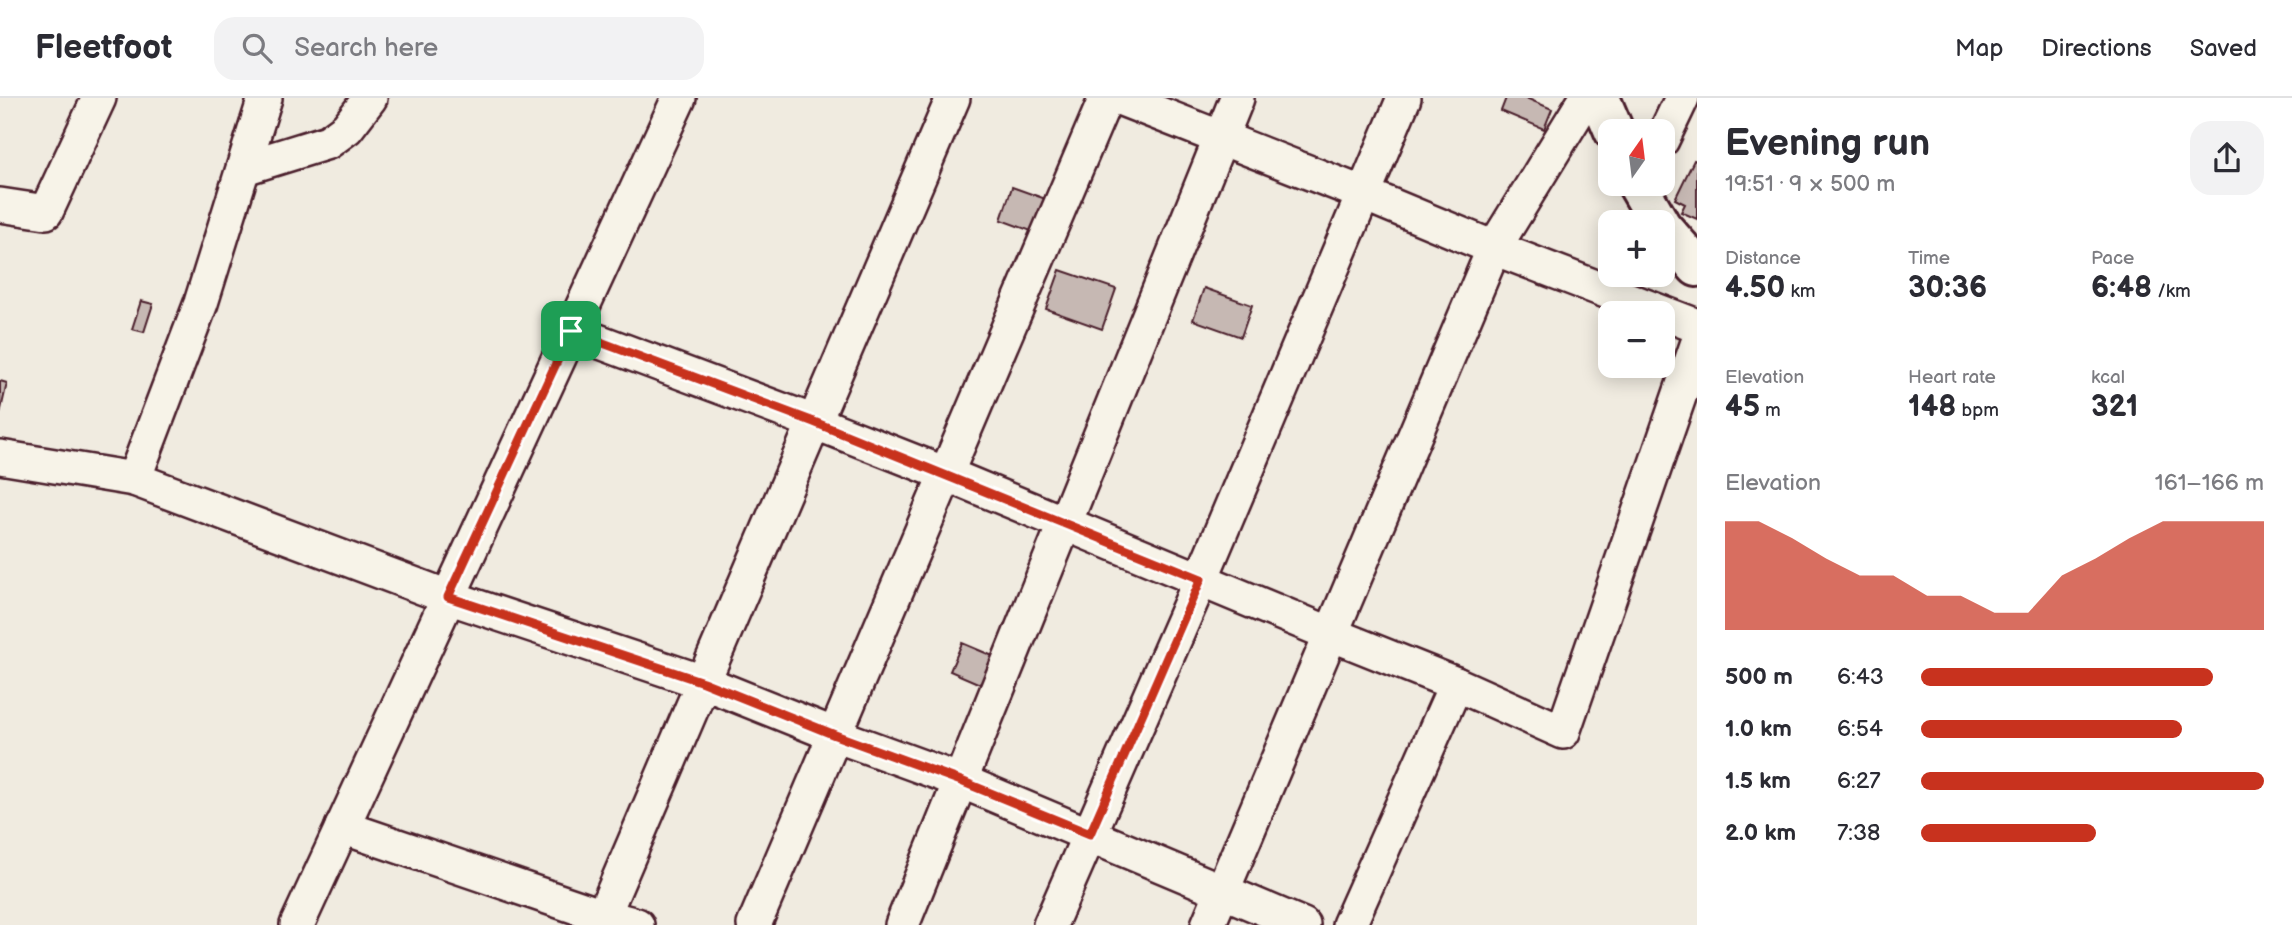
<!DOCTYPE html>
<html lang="en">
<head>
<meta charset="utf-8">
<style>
	:root { --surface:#fff; --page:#f2f2f3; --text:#2b2b33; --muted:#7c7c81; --line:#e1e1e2; --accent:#c8321e }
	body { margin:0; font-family:"Balsamiq Sans",sans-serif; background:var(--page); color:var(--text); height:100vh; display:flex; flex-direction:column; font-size:26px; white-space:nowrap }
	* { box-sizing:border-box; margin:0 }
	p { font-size:23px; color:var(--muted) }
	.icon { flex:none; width:38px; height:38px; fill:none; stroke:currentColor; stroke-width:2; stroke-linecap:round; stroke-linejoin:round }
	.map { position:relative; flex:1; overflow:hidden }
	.details { display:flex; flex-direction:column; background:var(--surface); width:595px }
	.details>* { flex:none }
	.needle { width:46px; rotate:14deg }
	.buttons { position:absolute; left:1598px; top:21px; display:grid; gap:14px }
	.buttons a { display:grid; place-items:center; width:77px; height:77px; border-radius:14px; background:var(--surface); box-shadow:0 4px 18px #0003; font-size:35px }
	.pin { position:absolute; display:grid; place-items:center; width:60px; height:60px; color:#fff; margin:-30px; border-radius:14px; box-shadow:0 4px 10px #0006 }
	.round { display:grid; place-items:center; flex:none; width:74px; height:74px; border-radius:21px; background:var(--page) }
	.summary { display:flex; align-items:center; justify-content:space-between; height:119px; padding:0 28px }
	h1 { font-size:38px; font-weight:700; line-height:52px }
	.figures { display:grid; grid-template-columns:repeat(3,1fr); gap:10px; height:119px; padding:7px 28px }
	.figures div { display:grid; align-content:center }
	.figures b { font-size:30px; font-weight:700 }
	.figures small { font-size:19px; font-weight:400 }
	.figures p { font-size:19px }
	.chart { height:196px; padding:14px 28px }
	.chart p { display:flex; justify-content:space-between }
	.chart svg { width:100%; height:126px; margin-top:7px; fill:var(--accent); opacity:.7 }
	ul { padding:0 28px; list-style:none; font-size:23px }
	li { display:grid; grid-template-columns:112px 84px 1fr; align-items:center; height:52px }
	li i { height:18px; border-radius:9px; background:var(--accent) }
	header { display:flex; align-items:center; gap:42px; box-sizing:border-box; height:98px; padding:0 35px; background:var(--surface); border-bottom:2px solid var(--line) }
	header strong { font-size:33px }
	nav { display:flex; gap:38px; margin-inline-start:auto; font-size:24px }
	.search { width:490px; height:63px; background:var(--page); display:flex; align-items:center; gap:18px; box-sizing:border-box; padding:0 24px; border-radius:21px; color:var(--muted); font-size:26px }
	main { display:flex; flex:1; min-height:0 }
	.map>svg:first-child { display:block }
</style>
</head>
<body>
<header>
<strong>Fleetfoot</strong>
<div class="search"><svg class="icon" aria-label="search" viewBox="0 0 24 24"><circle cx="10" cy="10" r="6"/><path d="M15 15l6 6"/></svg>Search here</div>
<nav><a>Map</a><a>Directions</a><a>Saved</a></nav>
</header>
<main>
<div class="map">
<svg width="1697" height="827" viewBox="0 0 1697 827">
	<rect width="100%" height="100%" fill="#f0ebe0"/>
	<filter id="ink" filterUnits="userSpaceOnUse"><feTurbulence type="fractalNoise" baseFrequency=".0143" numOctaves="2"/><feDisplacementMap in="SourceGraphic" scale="14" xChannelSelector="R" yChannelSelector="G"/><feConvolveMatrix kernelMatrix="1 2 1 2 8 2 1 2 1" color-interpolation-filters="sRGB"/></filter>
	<g filter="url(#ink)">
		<g fill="#c6b8b3" stroke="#4a1f2b" stroke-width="2">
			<path d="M1506,0h20l26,11 -8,20 -43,-18z"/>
			<path d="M1694,62l3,1v58l-16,-7 4,-8 -10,-5z"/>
			<path d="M1012,89l45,16 -12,33 -44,-16z"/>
			<path d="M1060,172l56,19 -14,40 -56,-20z"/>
			<path d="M1204,190l48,17 -11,32 -48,-17z"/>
			<path d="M141,203l12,3 -9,28 -12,-3z"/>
			<path d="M0,283l7,2 -7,31z"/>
			<path d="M962,545l45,19 -20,25 -37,-16z"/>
		</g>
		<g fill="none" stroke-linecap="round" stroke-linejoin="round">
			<g stroke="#4a1f2b" stroke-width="38">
				<g id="minor">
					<path d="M1119,0l245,96 130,54 203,78"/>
					<path d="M1662,42l20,-42"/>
					<path d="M244,70l84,-26 19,-14 23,-30"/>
					<path d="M0,107l46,7 53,-114"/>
					<path d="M571,233l243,91 132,52 385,160 125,50 107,48 134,-387"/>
					<path d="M0,359l134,22 314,118 255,85 132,53 126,46 342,144"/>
					<path d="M134,381l67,-176 64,-205"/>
					<path d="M342,729l261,89 350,-818"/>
					<path d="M603,818l34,9"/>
					<path d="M297,827l382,-827"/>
					<path d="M754,827l352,-827"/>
					<path d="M902,827l335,-827"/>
					<path d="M1050,827l151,-346 203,-481"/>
					<path d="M1208,827l286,-677 92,-150"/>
					<path d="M1349,827l107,-241"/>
				</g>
			</g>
			<g stroke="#4a1f2b" stroke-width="44">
				<g id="major">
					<path d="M1600,0l14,33"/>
					<path d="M1637,86l22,38"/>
					<path d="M1662,129l35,40"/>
				</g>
			</g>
			<use href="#minor" stroke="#f7f3e8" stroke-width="33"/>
			<use href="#major" stroke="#f7f3e8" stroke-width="38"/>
		</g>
	</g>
	<g fill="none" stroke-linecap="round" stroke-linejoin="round" filter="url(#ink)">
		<g stroke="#fff" stroke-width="14">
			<path id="route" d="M571,233l243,91 387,157 -111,255 -129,-53 -126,-46 -132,-53 -255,-85z"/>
		</g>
		<use href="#route" stroke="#c8321e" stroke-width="9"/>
	</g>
</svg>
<div class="buttons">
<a><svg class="needle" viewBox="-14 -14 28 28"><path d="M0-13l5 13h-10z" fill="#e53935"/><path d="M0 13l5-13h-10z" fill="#7c7c81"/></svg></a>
<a>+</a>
<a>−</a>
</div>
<div class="pin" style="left:571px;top:233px;background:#1e9e55"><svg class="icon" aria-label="arrive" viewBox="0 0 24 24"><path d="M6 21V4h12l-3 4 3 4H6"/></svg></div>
</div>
<section class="details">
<div class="summary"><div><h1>Evening run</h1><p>19:51 · 9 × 500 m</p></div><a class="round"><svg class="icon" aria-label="share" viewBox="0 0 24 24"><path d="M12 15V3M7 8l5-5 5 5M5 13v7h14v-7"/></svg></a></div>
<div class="figures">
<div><p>Distance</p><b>4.50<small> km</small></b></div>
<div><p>Time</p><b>30:36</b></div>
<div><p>Pace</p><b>6:48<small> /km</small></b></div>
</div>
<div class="figures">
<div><p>Elevation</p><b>45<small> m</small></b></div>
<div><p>Heart rate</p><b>148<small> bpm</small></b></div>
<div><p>kcal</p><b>321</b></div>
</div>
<div class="chart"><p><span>Elevation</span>161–166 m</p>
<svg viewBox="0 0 160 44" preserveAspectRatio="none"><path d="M0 44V6L10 6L20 12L30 19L40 25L50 25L60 32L70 32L80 38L90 38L100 25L110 19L120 12L130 6L140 6L150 6L160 6V44z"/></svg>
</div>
<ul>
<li><b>500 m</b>6:43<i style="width:85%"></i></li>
<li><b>1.0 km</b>6:54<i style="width:76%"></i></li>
<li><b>1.5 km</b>6:27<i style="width:100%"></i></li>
<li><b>2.0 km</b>7:38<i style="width:51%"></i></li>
</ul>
</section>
</main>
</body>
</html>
